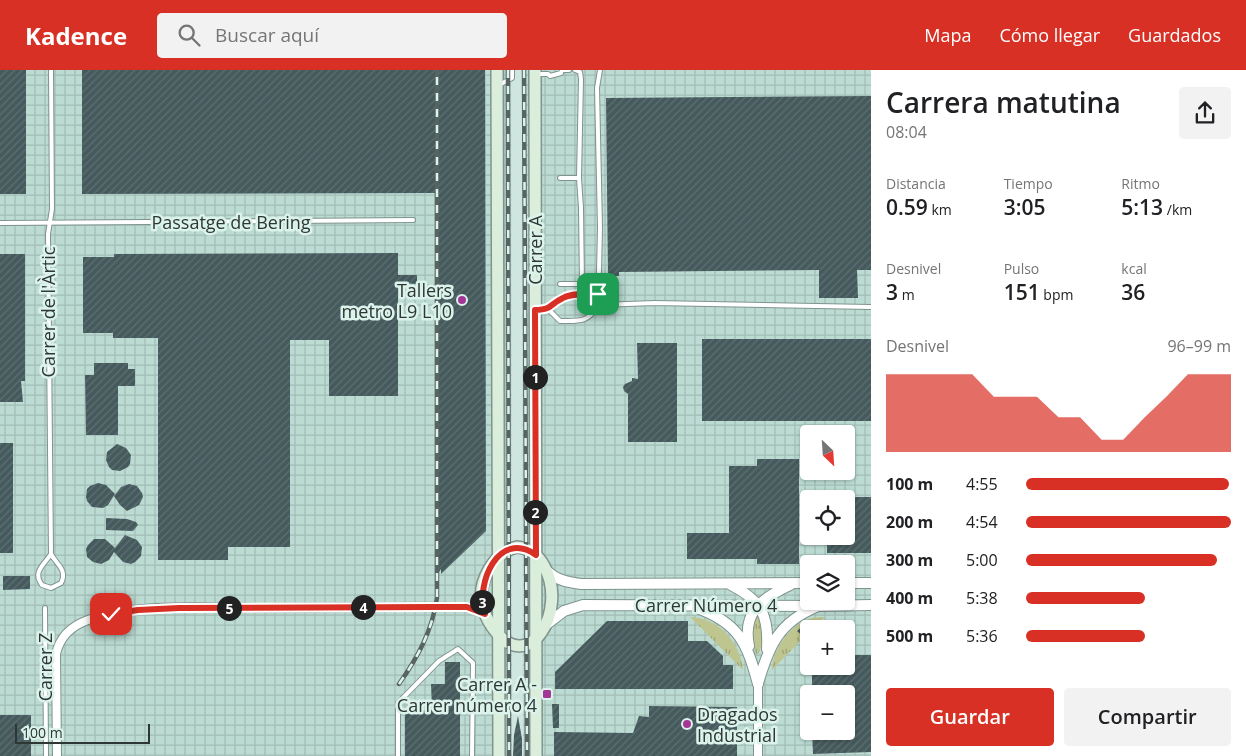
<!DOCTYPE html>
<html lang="es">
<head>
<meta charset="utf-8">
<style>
	:root { --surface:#fff; --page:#f2f2f2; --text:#202124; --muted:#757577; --accent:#d93025 }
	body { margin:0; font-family:"Open Sans",sans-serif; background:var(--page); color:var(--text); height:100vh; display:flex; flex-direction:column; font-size:19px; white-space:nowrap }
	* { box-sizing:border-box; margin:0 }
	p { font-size:16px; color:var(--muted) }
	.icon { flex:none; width:28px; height:28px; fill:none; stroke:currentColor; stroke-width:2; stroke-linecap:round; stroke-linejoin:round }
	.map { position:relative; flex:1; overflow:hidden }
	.side { display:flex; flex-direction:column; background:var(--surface); width:375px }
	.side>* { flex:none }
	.needle { width:32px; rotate:155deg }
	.controls { position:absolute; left:800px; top:355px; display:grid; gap:10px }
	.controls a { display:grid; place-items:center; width:55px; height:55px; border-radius:5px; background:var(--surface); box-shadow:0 1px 4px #0004; font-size:25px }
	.scale { position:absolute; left:15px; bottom:12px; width:135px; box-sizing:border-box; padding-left:5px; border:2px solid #2e3734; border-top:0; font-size:14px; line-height:18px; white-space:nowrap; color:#2e3734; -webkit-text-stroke:4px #dcf3ec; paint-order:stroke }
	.pin { position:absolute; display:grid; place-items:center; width:42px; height:42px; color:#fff; margin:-21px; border-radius:10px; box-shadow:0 2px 8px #0006 }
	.km { position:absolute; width:25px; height:25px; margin:-12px; border-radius:50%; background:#222; color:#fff; font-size:14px; line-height:25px; text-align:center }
	.round { display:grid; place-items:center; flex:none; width:52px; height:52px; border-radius:5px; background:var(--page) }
	.headline { display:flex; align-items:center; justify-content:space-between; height:85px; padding:0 15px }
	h1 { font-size:28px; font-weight:600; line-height:38px }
	.metrics { display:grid; grid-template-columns:repeat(3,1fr); gap:8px; height:85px; padding:5px 15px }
	.metrics div { display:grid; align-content:center }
	.metrics b { font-size:21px; font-weight:600 }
	.metrics small { font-size:14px; font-weight:400 }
	.metrics p { font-size:14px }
	.chart { height:140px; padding:10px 15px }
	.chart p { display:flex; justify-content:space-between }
	.chart svg { width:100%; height:90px; margin-top:5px; fill:var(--accent); opacity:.7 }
	.cta { display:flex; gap:10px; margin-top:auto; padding:10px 15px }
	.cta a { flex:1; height:58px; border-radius:5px; background:var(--accent); color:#fff; font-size:20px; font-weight:600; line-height:58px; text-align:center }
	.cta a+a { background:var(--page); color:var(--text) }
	ul { padding:0 15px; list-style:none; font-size:16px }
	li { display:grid; grid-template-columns:80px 60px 1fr; align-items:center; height:38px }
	li i { height:12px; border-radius:6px; background:var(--accent) }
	header { display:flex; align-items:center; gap:30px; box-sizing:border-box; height:70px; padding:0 25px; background:var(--accent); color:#fff }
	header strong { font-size:24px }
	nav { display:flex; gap:28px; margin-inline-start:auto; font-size:18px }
	.search { width:350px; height:45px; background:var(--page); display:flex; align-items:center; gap:12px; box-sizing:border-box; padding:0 18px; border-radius:5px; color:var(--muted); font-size:19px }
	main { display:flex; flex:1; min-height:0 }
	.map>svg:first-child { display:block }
</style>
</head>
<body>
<header>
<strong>Kadence</strong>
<div class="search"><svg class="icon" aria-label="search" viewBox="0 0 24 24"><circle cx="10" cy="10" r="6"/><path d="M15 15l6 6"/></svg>Buscar aquí</div>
<nav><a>Mapa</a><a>Cómo llegar</a><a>Guardados</a></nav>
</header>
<main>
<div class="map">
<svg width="871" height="686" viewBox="0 0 871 686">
	<defs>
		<pattern id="industrial-grid" width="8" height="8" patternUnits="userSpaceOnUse" patternTransform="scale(1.25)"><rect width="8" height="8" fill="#bcdcd3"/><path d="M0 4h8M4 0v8" fill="none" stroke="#a2bdb6"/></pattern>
		<pattern id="grass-tufts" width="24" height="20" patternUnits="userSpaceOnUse" patternTransform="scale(1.25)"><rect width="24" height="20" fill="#bec58e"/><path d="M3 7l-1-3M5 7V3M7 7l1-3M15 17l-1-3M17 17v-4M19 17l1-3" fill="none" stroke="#9ba175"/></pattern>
		<pattern id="building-hatch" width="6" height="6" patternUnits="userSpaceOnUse" patternTransform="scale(1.25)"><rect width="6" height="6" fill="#455a5d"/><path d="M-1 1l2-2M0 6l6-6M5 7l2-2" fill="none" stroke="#5e6f71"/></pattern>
	</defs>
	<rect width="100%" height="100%" fill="#cfe5df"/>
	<g fill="url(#industrial-grid)" fill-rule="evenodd">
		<path d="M0,0h511l1,686h-512z"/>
		<path d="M522,0h349v686h-348zM809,364h37v37h-37zM809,429h37v37h-37zM809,494h37v37h-37zM809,559h37v37h-37zM809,624h37v37h-37z"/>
	</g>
	<g fill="url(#grass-tufts)">
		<path d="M758,544c8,12 6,30 -1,42 -5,-18 -8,-25 1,-42z"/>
		<path d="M690,547c29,1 50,25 53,53z"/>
		<path d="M825,547l-8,8 -6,-5h-2l-11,11 6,6 -32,33c0,-21 20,-47 40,-52 4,-1 9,-1 13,-1z"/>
	</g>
	<g fill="url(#building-hatch)">
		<rect x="0" y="0" width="26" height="124"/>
		<path d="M82,0h403l1,461 -45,43v-5l-2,3 -1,-379 -356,1z"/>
		<path d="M871,26v174h-14l1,28h-39v-28l-200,2v4h-11l-2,-178z"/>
		<path d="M398,183v22h19v9l-19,-1v113h-69v-56h-39v207h-62v13h-70v-222h-45v-5h-30v-76h31v-3z"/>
		<path d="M0,184h25v127h-4l2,21h-23z"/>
		<rect x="702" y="269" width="169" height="82"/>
		<path d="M637,273h40v99h-49v-48l-4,-3 -1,-4 2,-3 7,-3v-3l6,1z"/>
		<path d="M94,293h34v6h7v17h-17v49h-32l-1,-60h9z"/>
		<rect x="0" y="373" width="13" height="110"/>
		<path d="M117,374l9,4 5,7 -1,9 -2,3 -8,4 -8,-1 -3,-3 -3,-7 1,-8z"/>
		<path d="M757,389h42v105h-42v-5h-70v-26h42v-67h28z"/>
		<path d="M98,413l8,2 9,9 -7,11 -5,3 -11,-1 -5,-6 -1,-4 1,-8 3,-3z"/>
		<path d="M129,414l8,2 5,7 1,4 -4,8 -12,6 -7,-6 -6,-9 7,-9z"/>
		<path d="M846,427h25v56h-44v-17h19z"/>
		<path d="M106,448l21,1 9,3 2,3 -5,6 -27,-1z"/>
		<path d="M125,465l12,5 5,7 -1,9 -6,6 -4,2 -8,-2 -9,-10 -5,8 -8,4 -8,-2 -6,-5 -1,-8 2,-4 6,-6h11l10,9z"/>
		<path d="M3,506h27v13l-27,1z"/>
		<path d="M809,550h2l6,5 -4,4h-4v4l-5,4 -7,-6z"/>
		<path d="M607,551h81v20h19l16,15v9h10v24h-178v-17z"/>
		<path d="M846,585h25v97l-58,2 -1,-23h34v-37h-34v-28h34z"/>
		<path d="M445,592h15v94h-55v-45l27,-1 -1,-26h14z"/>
		<path d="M552,634h7v24h-6z"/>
		<path d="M649,636l88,1v49h-183v-24l79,1 6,-17 10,1z"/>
		<rect x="0" y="645" width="31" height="41"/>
		<path d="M518,646l4,23v17h-9l1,-21z"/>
	</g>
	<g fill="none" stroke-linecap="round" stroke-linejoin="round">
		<g stroke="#7f948e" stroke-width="6">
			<g id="service">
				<path d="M575,0l5,2 1,7 -2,99"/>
				<path d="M538,4h10l2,2 11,-3 1,-3h7"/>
				<path d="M499,15l13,-7v-8"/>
				<path d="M0,153l413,-3"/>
				<path d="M599,202l1,-44 -3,-140 3,-18"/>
				<path d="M599,206v29l56,-2 216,4"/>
				<path d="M560,214h22l-1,-76 -2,-30h-19"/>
				<path d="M548,239l12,12c20,0 27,2 39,-16"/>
				<path d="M537,240c14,-1 14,-5 25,-12 9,-5 25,-4 36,-4"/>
				<path d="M51,484l-3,-320 4,-25 -1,-139"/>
				<path d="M51,484c5,10 17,16 10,29l-10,5 -9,-3c-10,-13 2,-20 9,-31z"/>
				<path d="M45,538l1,148"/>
				<path d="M398,686v-53l41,-42 19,-12 15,14 -1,93"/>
			</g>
		</g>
		<g stroke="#7f948e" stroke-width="10">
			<g id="minor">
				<path d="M758,614v72"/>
				<path d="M57,686l-1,-102c4,-18 15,-28 32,-34 51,-18 120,-12 174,-12 68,0 137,-2 205,-1l18,7"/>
			</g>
		</g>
		<g stroke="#7f948e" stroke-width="12">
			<g id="tertiary">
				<path d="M546,500c10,10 21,12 35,14l228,-1"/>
				<path d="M846,513h25"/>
				<path d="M731,515c30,15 38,30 36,64"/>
				<path d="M697,538c42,15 50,35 61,76"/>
				<path d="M547,554l17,-13 19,-6 236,1 52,-1"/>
				<path d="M749,576c-7,-34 13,-48 41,-61"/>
				<path d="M758,613c11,-37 20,-60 58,-76"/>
			</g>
		</g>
		<g stroke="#7f948e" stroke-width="14">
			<g id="secondary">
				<path d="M497,0l2,686"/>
				<path d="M535,0l1,686"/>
				<path d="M517,477c13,1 21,8 27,19 25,43 -15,113 -51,62 -5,-7 -9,-15 -11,-24 -4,-23 12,-52 35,-57z"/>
			</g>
		</g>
		<use href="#service" stroke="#fff" stroke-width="4"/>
		<use href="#minor" stroke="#fff" stroke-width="8"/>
		<use href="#tertiary" stroke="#fff" stroke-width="10"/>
		<use href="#secondary" stroke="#dbeddb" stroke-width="11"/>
		<g stroke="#586461" stroke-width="4.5">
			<g id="rail">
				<path d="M508,0l1,686"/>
				<path d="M524,0l3,686"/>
				<path d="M399,614c19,-27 33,-53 38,-86v-528"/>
			</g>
		</g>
		<use href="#rail" stroke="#dcf3ec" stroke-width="2.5" stroke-dasharray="8" stroke-linecap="butt"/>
	</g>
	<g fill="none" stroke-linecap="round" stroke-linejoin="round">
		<g stroke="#fff" stroke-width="10">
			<path id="route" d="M111,544l27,-4 41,-2 256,-1h32l18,7c-10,-31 14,-85 51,-59l-1,-245c19,-1 13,-5 28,-12 9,-5 24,-4 35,-4"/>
		</g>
		<use href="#route" stroke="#d93025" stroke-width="6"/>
	</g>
	<g fill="#a43796" stroke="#dcf3ec" stroke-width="2">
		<circle cx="462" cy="230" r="5"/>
		<rect x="542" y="619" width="10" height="10" rx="2.5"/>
		<circle cx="687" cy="654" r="5"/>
	</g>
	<g text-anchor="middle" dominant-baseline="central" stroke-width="5" stroke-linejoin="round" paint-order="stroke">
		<g font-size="18" fill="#2e3734" stroke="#dcf3ec">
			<text x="231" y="152">Passatge de Bering</text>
			<text transform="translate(535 180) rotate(-90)">Carrer A</text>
			<text transform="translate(48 242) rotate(-90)">Carrer de l'Àrtic</text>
			<text x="706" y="535">Carrer Número 4</text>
			<text transform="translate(45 597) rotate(-90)">Carrer Z</text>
		</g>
		<g font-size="18" fill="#2e3734" stroke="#dcf3ec" text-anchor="end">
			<text x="452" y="220">Tallers<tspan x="452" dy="21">metro L9 L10</tspan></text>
			<text x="537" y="614">Carrer A -<tspan x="537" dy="21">Carrer número 4</tspan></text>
			<text x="697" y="644" text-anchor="start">Dragados<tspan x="697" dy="21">Industrial</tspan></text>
		</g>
	</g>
</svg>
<div class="controls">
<a><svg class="needle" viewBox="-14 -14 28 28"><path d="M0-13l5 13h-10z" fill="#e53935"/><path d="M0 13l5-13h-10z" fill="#757577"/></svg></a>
<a><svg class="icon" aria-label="locate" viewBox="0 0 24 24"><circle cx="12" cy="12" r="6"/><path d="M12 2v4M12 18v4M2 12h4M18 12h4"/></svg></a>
<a><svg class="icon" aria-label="layers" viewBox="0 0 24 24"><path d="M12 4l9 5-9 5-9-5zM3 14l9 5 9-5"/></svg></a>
<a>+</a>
<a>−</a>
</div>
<div class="scale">100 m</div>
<div class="pin" style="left:598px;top:224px;background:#1e9e55"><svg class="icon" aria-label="arrive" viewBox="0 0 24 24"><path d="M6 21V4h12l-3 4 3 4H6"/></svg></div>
<div class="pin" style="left:111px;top:544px;background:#d93025"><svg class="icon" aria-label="check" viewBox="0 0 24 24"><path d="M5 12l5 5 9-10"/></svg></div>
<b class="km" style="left:535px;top:307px">1</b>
<b class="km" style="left:535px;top:442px">2</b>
<b class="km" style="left:482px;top:532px">3</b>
<b class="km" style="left:363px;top:537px">4</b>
<b class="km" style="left:229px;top:538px">5</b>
</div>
<section class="side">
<div class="headline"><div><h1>Carrera matutina</h1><p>08:04</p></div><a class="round"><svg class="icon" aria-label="share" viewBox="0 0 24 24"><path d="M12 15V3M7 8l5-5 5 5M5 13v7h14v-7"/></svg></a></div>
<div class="metrics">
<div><p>Distancia</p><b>0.59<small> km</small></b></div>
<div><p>Tiempo</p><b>3:05</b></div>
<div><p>Ritmo</p><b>5:13<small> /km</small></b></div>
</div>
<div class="metrics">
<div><p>Desnivel</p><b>3<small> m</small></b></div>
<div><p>Pulso</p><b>151<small> bpm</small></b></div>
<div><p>kcal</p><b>36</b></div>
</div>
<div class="chart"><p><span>Desnivel</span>96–99 m</p>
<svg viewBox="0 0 160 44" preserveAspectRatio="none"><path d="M0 44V6L10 6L20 6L30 6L40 6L50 17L60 17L70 17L80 27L90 27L100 38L110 38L120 27L130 17L140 6L150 6L160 6V44z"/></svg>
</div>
<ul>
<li><b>100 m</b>4:55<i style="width:99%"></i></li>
<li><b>200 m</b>4:54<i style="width:100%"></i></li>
<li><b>300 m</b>5:00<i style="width:93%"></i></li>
<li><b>400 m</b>5:38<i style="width:58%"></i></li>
<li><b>500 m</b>5:36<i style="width:58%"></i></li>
</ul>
<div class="cta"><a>Guardar</a><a>Compartir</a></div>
</section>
</main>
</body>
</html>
